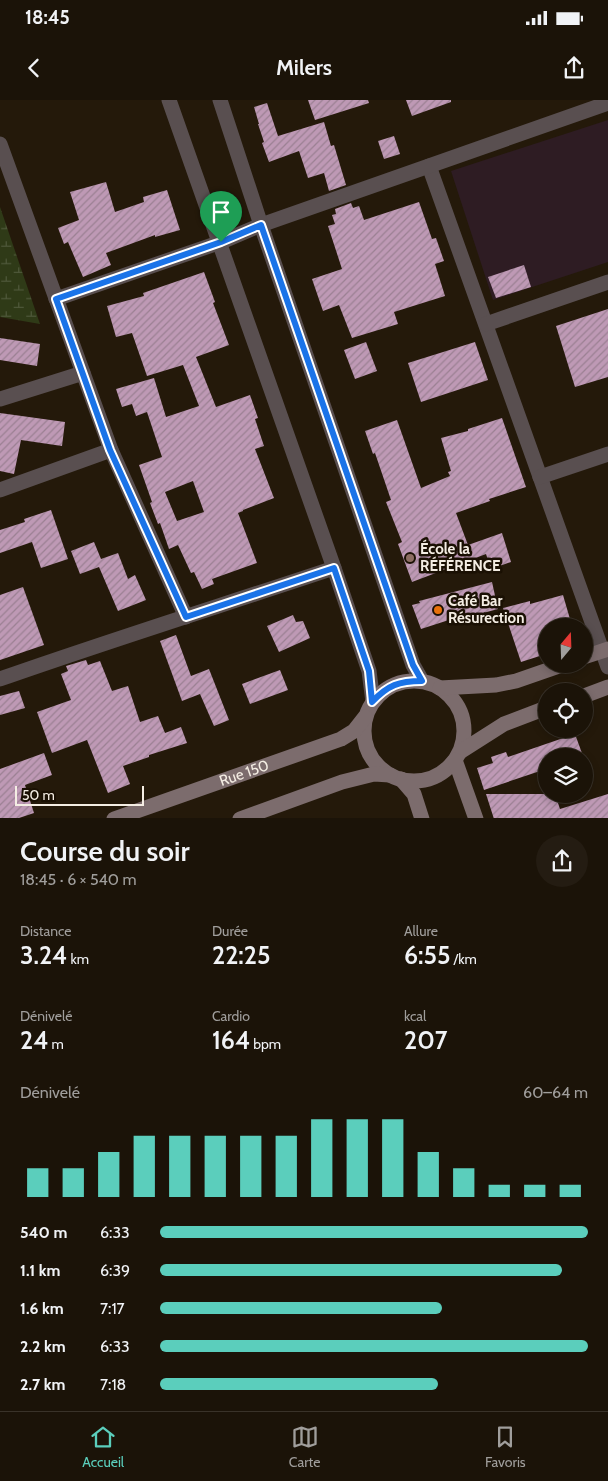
<!DOCTYPE html>
<html lang="fr">
<head>
<meta charset="utf-8">
<style>
	:root { --surface:#1b1308; --page:#241c12; --text:#f1f3f6; --muted:#a09e9c; --line:#393229; --accent:#5bcebc }
	body { margin:0; font-family:Cabin,sans-serif; background:var(--page); color:var(--text); height:100vh; display:flex; flex-direction:column; font-size:19px; white-space:nowrap }
	* { box-sizing:border-box; margin:0 }
	p { font-size:16px; color:var(--muted) }
	.icon { flex:none; width:28px; height:28px; fill:none; stroke:currentColor; stroke-width:2; stroke-linecap:round; stroke-linejoin:round }
	.map { position:relative; height:718px; overflow:hidden }
	.drawer { display:flex; flex-direction:column; background:var(--surface); flex:1 }
	.drawer>* { flex:none }
	.needle { width:32px; rotate:19deg }
	.buttons { position:absolute; left:538px; top:518px; display:grid; gap:10px }
	.buttons a { display:grid; place-items:center; width:55px; height:55px; border-radius:50%; background:var(--surface); box-shadow:0 2px 8px #0003,0 0 0 1px var(--line); font-size:25px }
	.scale { position:absolute; left:15px; bottom:12px; width:129px; box-sizing:border-box; padding-left:5px; border:2px solid #f4ede3; border-top:0; font-size:14px; line-height:18px; white-space:nowrap; color:#f4ede3; -webkit-text-stroke:4px #1a1003; paint-order:stroke }
	.pin { position:absolute; display:grid; place-items:center; width:42px; height:42px; color:#fff; margin:-51px -21px; border-radius:50% 50% 50% 0; rotate:-45deg; box-shadow:0 0 5px #0007 }
	.pin .icon { rotate:45deg }
	.round { display:grid; place-items:center; flex:none; width:52px; height:52px; border-radius:26px; background:var(--page) }
	.summary { display:flex; align-items:center; justify-content:space-between; height:85px; padding:0 20px }
	h1 { font-size:28px; font-weight:600; line-height:38px }
	.stats { display:grid; grid-template-columns:repeat(3,1fr); gap:8px; height:85px; padding:5px 20px }
	.stats div { display:grid; align-content:center }
	.stats b { font-size:25px; font-weight:600 }
	.stats small { font-size:14px; font-weight:400 }
	.stats p { font-size:14px }
	.chart { height:140px; padding:10px 20px }
	.chart p { display:flex; justify-content:space-between }
	.chart svg { width:100%; height:90px; margin-top:5px; stroke:var(--accent); stroke-width:6 }
	ul { padding:0 20px; list-style:none; font-size:16px }
	li { display:grid; grid-template-columns:80px 60px 1fr; align-items:center; height:38px }
	li i { height:12px; border-radius:6px; background:var(--accent) }
	.status { display:flex; justify-content:space-between; align-items:center; height:35px; padding:0 25px; background:var(--surface); direction:ltr }
	.status svg { height:14px; fill:currentColor }
	header { display:flex; justify-content:space-between; align-items:center; height:65px; padding:0 20px; background:var(--surface); font-size:22px; font-weight:600 }
	.dock { display:flex; justify-content:space-around; align-items:center; height:70px; border-top:1px solid var(--line); background:var(--surface); font-size:14px; color:var(--muted) }
	.dock a { display:grid; justify-items:center; gap:2px }
	.dock .active { color:var(--accent) }
	.map>svg:first-child { display:block }
</style>
</head>
<body>
<div class="status"><b>18:45</b><svg viewBox="0 0 49 12"><path d="M0 12V9h3v3zM5 12V6h3v6zM10 12V3h3v9zM15 12V0h3v12zM26 1h20v11H26zM47 4h2v5h-2z"/></svg></div>
<header><svg class="icon" aria-label="back" viewBox="0 0 24 24"><path d="M15 5l-7 7 7 7"/></svg>Milers<svg class="icon" aria-label="share" viewBox="0 0 24 24"><path d="M12 15V3M7 8l5-5 5 5M5 13v7h14v-7"/></svg></header>
<div class="map">
<svg width="608" height="719" viewBox="0 0 608 719">
	<defs>
		<pattern id="wetland-marsh" width="20" height="14" patternUnits="userSpaceOnUse" patternTransform="scale(1.25)"><rect width="20" height="14" fill="#2f3a17"/><path d="M1 5h8M5 5V1M11 12h8M15 12V8" fill="none" stroke="#4e5739"/></pattern>
		<pattern id="building-hatch" width="6" height="6" patternUnits="userSpaceOnUse" patternTransform="scale(1.25)"><rect width="6" height="6" fill="#be99b5"/><path d="M-1 1l2-2M0 6l6-6M5 7l2-2" fill="none" stroke="#9b8093"/></pattern>
	</defs>
	<rect width="100%" height="100%" fill="#24190a"/>
	<path fill="#2e1c23" d="M608,20v142l-115,38 -42,-129z"/>
	<path fill="url(#wetland-marsh)" d="M0,107l40,117 -40,-7z"/>
	<g fill="url(#building-hatch)" fill-rule="evenodd">
		<path d="M308,0h60l1,3 -54,17z"/>
		<path d="M406,0h45v2l-39,14z"/>
		<path d="M267,3l11,33 46,-14 7,24 3,-1 12,40 -17,6 -5,-18 -16,5 -9,-27 -30,11 -7,-19 2,-1 -6,-18h1l-5,-17z"/>
		<path d="M394,36l6,18 -16,5 -6,-18z"/>
		<path d="M106,82l9,30 29,-10 -1,-5 24,-7 13,40 -25,7v-2l-49,18 5,12 -28,12 -15,-35 -4,2 -6,-16 21,-8 -9,-28z"/>
		<path d="M419,102l13,37 4,-1 8,23 -9,3 10,32 -51,16 4,12 -46,14 -13,-33 -16,6 -11,-32 30,-10 -14,-43 7,-2 -3,-9 4,-1 -1,-5 16,-6 2,5 6,-2 5,14z"/>
		<path d="M524,165l7,22 -35,11 -8,-21z"/>
		<path d="M204,172l11,30 -2,1 16,42 -33,12 20,50 34,-12 8,23 -3,1 9,27 -9,3 19,49 -31,12v1l-5,2 19,50 -45,16 2,5 -12,5 -8,-17 -3,1 -13,-28 -9,4 -9,-26 -2,1 -8,-21 2,-1 -13,-37 23,-8 -15,-45 -11,4 -4,-12 -10,3 -6,-18 38,-11 12,39 33,-11 -16,-41 -36,11 -15,-43 -16,4 -9,-31 37,-10 -1,-3zM193,381l11,31 -27,9 -12,-29z"/>
		<path d="M608,209v68l-33,10 -19,-61z"/>
		<path d="M0,238l40,6 -3,22 -37,-6z"/>
		<path d="M366,242l11,29 -22,8 -11,-29z"/>
		<path d="M475,242l13,38 -67,22 -13,-39z"/>
		<path d="M0,313l65,9 -3,24 -41,-6 -7,34 -14,-3z"/>
		<path d="M502,318l24,69 -37,12 1,2 -34,12 12,32 34,-12 9,29 -20,7 -5,-15 -74,28 -14,-38 4,-2 -16,-40 5,-2 -16,-47 -2,1 -8,-23 32,-11 24,68 29,-12 -2,-4 3,-1 -10,-33 27,-7v-2z"/>
		<path d="M51,410l17,49 -27,9 -9,-26 -32,11v-23l25,-8 -1,-3z"/>
		<path d="M94,442l7,17 17,-6 10,26 7,-4 11,25 -28,11 -19,-44 -19,7 -9,-23z"/>
		<path d="M492,482l6,27 -45,12 -1,-2 -31,10 -9,-24 8,-2 -1,-2z"/>
		<path d="M23,487l21,58 -44,15v-65z"/>
		<path d="M563,495l9,31h-26v28l-25,8 -18,-54 27,-7v3z"/>
		<path d="M293,515l3,7 7,-1 7,17 -31,14 -12,-26z"/>
		<path d="M176,535l15,41 18,-7 20,51 -15,6 -14,-32 -18,7 -22,-60z"/>
		<path d="M86,560l2,5 12,-4 12,30 16,-5 12,36 18,-6 7,17 16,-6 6,16 -38,12v2l-26,9 7,18 -22,9 -21,-53 -35,13 -15,-41 34,-12 -10,-26 7,-3 -2,-5z"/>
		<path d="M280,570l8,20 -38,14 -8,-20z"/>
		<path d="M19,591l6,17 -25,7v-19z"/>
		<path d="M575,634l8,22h-37v13l-62,21 -7,-22 16,-5 -2,-6 15,-5 2,5z"/>
		<path d="M44,653l8,22 -27,10 9,28 -18,6h-16v-50z"/>
		<path d="M486,694h69l5,15 48,-15v25h-114z"/>
	</g>
	<g fill="none" stroke-linecap="round" stroke-linejoin="round">
		<g stroke="#594f50" stroke-width="15">
			<path d="M0,44l111,306 75,167"/>
			<path d="M429,66l179,501"/>
			<path d="M56,199l165,-57 40,-17 347,-122"/>
			<path d="M486,224l122,-42"/>
			<path d="M0,299l83,-26"/>
			<path d="M540,377l68,-23"/>
			<path d="M0,390l111,-40"/>
			<path d="M0,579c111,-39 223,-74 334,-111"/>
		</g>
		<g stroke="#594f50" stroke-width="15">
			<path d="M169,0l165,468 35,103 4,31"/>
			<path d="M220,0l41,125 152,440 9,16"/>
		</g>
		<g stroke="#7c6c6d" stroke-width="15">
			<path d="M584,557l24,-8"/>
			<circle cx="414" cy="631" r="50"/>
			<path d="M440,588l56,-3 20,-4 49,-17"/>
			<path d="M584,596l24,-9"/>
			<path d="M460,652l44,-28 42,-16"/>
			<path d="M455,660l21,59"/>
			<path d="M401,679l13,15 8,25"/>
			<path id="s1" d="M114,719l227,-80 13,-8 11,-14"/>
			<path d="M240,719l102,-37 32,-8 16,1"/>
		</g>
	</g>
	<g fill="none" stroke-linecap="round" stroke-linejoin="round">
		<g stroke="#fff" stroke-width="10">
			<path id="route" d="M261,125l152,440 9,16c-23,0 -34,4 -50,21l-3,-31 -35,-103 -148,49 -76,-167 -54,-151 165,-57z"/>
		</g>
		<use href="#route" stroke="#1a73e8" stroke-width="6"/>
	</g>
	<circle fill="#8d6e63" stroke="#1a1003" stroke-width="2" cx="410" cy="458" r="5"/>
	<circle fill="#e8710a" stroke="#1a1003" stroke-width="2" cx="438" cy="510" r="5"/>
	<g text-anchor="middle" dominant-baseline="central" stroke-width="5" stroke-linejoin="round" paint-order="stroke">
		<g font-size="15" font-weight="bold" fill="#f4ede3" stroke="#1a1003" text-anchor="start">
			<text x="420" y="449">École la<tspan x="420" dy="17">RÉFÉRENCE</tspan></text>
			<text x="448" y="501">Café Bar<tspan x="448" dy="17">Résurection</tspan></text>
		</g>
		<g font-size="15" fill="#f4ede3" stroke="#1a1003">
			<text stroke="none"><textPath href="#s1" startOffset="138">Rue 150</textPath></text>
		</g>
	</g>
</svg>
<div class="buttons">
<a><svg class="needle" viewBox="-14 -14 28 28"><path d="M0-13l5 13h-10z" fill="#e53935"/><path d="M0 13l5-13h-10z" fill="#a09e9c"/></svg></a>
<a><svg class="icon" aria-label="locate" viewBox="0 0 24 24"><circle cx="12" cy="12" r="6"/><path d="M12 2v4M12 18v4M2 12h4M18 12h4"/></svg></a>
<a><svg class="icon" aria-label="layers" viewBox="0 0 24 24"><path d="M12 4l9 5-9 5-9-5zM3 14l9 5 9-5"/></svg></a>
</div>
<div class="scale">50 m</div>
<div class="pin" style="left:221px;top:142px;background:#1e9e55"><svg class="icon" aria-label="arrive" viewBox="0 0 24 24"><path d="M6 21V4h12l-3 4 3 4H6"/></svg></div>
</div>
<section class="drawer">
<div class="summary"><div><h1>Course du soir</h1><p>18:45 · 6 × 540 m</p></div><a class="round"><svg class="icon" aria-label="share" viewBox="0 0 24 24"><path d="M12 15V3M7 8l5-5 5 5M5 13v7h14v-7"/></svg></a></div>
<div class="stats">
<div><p>Distance</p><b>3.24<small> km</small></b></div>
<div><p>Durée</p><b>22:25</b></div>
<div><p>Allure</p><b>6:55<small> /km</small></b></div>
</div>
<div class="stats">
<div><p>Dénivelé</p><b>24<small> m</small></b></div>
<div><p>Cardio</p><b>164<small> bpm</small></b></div>
<div><p>kcal</p><b>207</b></div>
</div>
<div class="chart"><p><span>Dénivelé</span>60–64 m</p>
<svg viewBox="0 0 160 44" preserveAspectRatio="none"><path d="M5 44V30M15 44V30M25 44V22M35 44V14M45 44V14M55 44V14M65 44V14M75 44V14M85 44V6M95 44V6M105 44V6M115 44V22M125 44V30M135 44V38M145 44V38M155 44V38"/></svg>
</div>
<ul>
<li><b>540 m</b>6:33<i style="width:100%"></i></li>
<li><b>1.1 km</b>6:39<i style="width:94%"></i></li>
<li><b>1.6 km</b>7:17<i style="width:66%"></i></li>
<li><b>2.2 km</b>6:33<i style="width:100%"></i></li>
<li><b>2.7 km</b>7:18<i style="width:65%"></i></li>
</ul>
</section>
<nav class="dock">
<a class="active"><svg class="icon" aria-label="home" viewBox="0 0 24 24"><path d="M3 11l9-7 9 7M6 9v11h12V9"/></svg>Accueil</a>
<a><svg class="icon" aria-label="map" viewBox="0 0 24 24"><path d="M3 6l6-2 6 2 6-2v14l-6 2-6-2-6 2zM9 4v14M15 6v14"/></svg>Carte</a>
<a><svg class="icon" aria-label="saved" viewBox="0 0 24 24"><path d="M7 4h10v16l-5-4-5 4z"/></svg>Favoris</a>
</nav>
</body>
</html>
